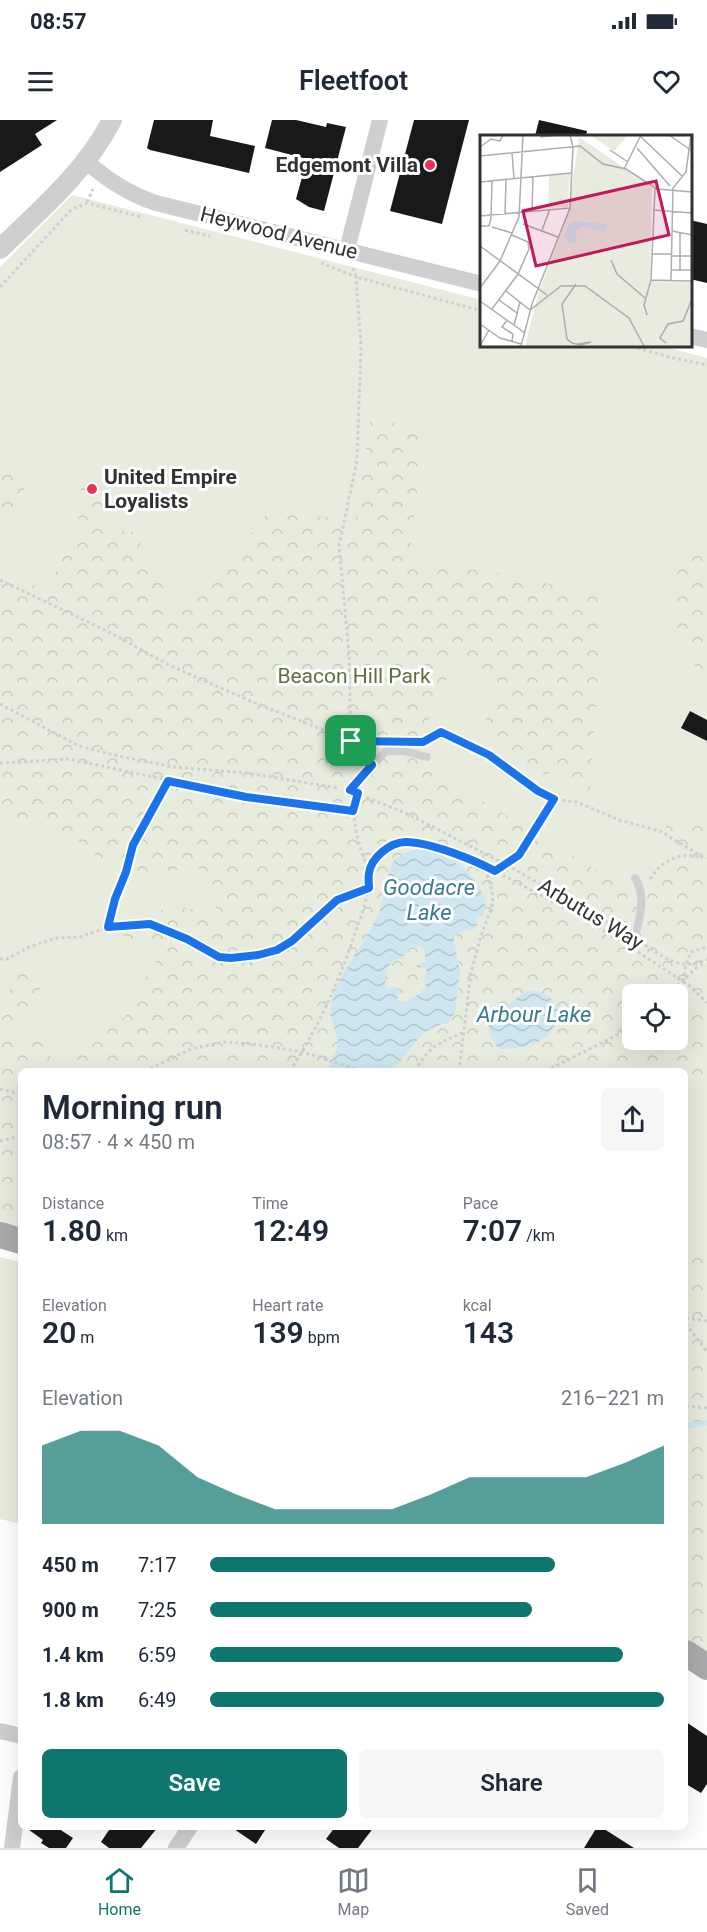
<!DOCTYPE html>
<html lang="en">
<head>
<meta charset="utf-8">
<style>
	:root { --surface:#fff; --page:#f6f6f7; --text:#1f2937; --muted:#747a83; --line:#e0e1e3; --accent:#0f766e }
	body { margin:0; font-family:Roboto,sans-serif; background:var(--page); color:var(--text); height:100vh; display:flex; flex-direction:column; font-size:22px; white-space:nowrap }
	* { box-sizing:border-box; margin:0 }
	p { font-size:20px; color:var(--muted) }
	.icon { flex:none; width:33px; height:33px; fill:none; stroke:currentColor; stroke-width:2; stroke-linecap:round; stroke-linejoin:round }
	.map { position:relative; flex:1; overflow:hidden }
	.drawer { position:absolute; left:18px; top:948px; width:670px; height:762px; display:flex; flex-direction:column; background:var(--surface); border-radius:9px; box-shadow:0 6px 24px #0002 }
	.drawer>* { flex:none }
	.fabs { position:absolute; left:622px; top:864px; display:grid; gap:12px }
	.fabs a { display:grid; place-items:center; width:66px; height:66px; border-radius:9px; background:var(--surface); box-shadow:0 6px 24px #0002; font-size:30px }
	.pin { position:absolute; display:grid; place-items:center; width:51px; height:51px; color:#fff; margin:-26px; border-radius:12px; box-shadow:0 3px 9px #0006 }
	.round { display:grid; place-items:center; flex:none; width:63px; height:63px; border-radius:9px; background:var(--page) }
	.summary { display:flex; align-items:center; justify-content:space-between; height:102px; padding:0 24px }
	h1 { font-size:33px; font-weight:600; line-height:45px }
	.stats { display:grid; grid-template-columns:repeat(3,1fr); gap:9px; height:102px; padding:6px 24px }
	.stats div { display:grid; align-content:center }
	.stats b { font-size:30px; font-weight:600 }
	.stats small { font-size:16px; font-weight:400 }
	.stats p { font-size:16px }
	.chart { height:168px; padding:12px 24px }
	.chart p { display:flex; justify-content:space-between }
	.chart svg { width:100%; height:108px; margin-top:6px; fill:var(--accent); opacity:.7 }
	.primary-button { display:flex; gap:12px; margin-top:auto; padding:12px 24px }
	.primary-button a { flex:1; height:69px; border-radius:9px; background:var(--accent); color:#fff; font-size:24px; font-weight:600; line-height:69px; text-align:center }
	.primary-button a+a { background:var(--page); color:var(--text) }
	ul { padding:0 24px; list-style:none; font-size:20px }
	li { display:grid; grid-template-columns:96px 72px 1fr; align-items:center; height:45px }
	li i { height:15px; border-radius:8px; background:var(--accent) }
	.status { display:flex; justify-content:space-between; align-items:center; height:42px; padding:0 30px; background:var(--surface); direction:ltr }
	.status svg { height:16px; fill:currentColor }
	header { display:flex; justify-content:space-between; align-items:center; height:78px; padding:0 24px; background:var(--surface); font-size:27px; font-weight:600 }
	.menu { display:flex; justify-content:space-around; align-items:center; height:84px; border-top:2px solid var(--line); background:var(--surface); font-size:16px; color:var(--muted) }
	.menu a { display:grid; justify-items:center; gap:3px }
	.menu .selected { color:var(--accent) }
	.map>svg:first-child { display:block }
</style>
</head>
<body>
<div class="status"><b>08:57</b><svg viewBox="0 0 49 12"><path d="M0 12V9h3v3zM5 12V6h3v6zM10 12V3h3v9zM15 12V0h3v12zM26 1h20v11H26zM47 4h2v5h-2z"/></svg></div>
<header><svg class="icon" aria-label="menu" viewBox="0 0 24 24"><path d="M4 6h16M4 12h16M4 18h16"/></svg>Fleetfoot<svg class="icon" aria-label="heart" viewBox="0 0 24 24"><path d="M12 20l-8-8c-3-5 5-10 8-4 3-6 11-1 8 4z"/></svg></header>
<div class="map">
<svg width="707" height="1728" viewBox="0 0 707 1728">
	<defs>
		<pattern id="forest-crowns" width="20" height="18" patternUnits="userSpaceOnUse" patternTransform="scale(1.5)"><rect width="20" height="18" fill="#e7ecde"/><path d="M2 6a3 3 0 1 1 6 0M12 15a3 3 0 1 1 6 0" fill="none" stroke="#c7cbbf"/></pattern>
		<pattern id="water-waves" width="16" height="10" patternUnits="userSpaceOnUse" patternTransform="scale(1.5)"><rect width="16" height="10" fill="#cde6ef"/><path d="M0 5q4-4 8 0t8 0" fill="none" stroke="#b0c6cd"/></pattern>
	</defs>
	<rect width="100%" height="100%" fill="#fff"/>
	<g fill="#e7ecde" fill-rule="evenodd">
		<path d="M72,75l410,105v45h176l49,13v1294l-21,-14v-567h-665l-21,152v-956zM633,874h45v46h-45z"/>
		<path d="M0,1137l21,5v262l-21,-5z"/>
	</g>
	<g fill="url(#forest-crowns)" fill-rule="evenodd">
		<path d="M372,290l51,29 -14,122 102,14 93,22 -15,203 -25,-33 -34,13 -27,-15 -20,-38 15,-44 -43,-22 -44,96 211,129 27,-3 12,-9 22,-10 -2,-10 -17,-24 7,-11 26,4 6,-2 4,2v263l-17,-2 -4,4v-17h-298c23,-13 28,-44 60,-48 12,-20 12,-44 10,-67 -1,-7 -5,-12 -5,-19l4,-4 18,-4 8,-32 -4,-13 -92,4 -15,40 -25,39 -15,37 -2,12 9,27 -12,28h-306v158l-21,-6v-229l10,-2 1,-14 5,-9 12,1 15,12 -15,34 -17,14 3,17h10l22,-13 5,4 -1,18 5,6 16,-9 23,-19 30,-16 8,-9 7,-28 17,-10 1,-19 -20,-8 -16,-9 -3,-16 59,-12 38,6 2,-25 -19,-20 -52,5 -43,-12 -32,-26 -44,-15 -27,-1v-249l48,21 30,-69 3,-36 16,-7 9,15 -9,35 41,3 6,27 21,21 -8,28 34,-6 35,-37 44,-55 85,11zM521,873l-28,50 2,-36c14,-1 18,-4 26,-14zM633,874h45v46h-45z"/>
		<path d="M0,347l24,10v26l-24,33z"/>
		<path d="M707,421v141l-8,-9 -23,-47v-57z"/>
		<path d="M411,827h10l4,6v8l-9,6 8,1 3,4 -4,20 -19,10 -7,-2 1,-5 -6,-7h-5c-8,-20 10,-29 24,-41z"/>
		<path d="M707,1131v401l-21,-15v-367l10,-16z"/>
	</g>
	<g fill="url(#water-waves)" fill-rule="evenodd">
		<path d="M418,729c28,5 56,19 65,48h3l-2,18 -7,3 -2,11 -17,4 -5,4 7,32 -5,43 -7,11c-33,4 -37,35 -60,48h-61c3,-8 12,-22 11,-30 -2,-13 -10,-22 -7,-36 8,-35 36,-62 49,-95 4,-12 8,-42 14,-49 7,-8 14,-9 24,-12zM411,827h10l4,6v8l-10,6 9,1 3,3 -4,7 3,6 -3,8 -19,10 -7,-2 1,-5 3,-3 -2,-3 -5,-2 -7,1c-5,-13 0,-26 14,-30z"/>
		<path d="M531,870c16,2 21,7 28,22 -3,9 -5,18 -13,25 -9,9 -33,12 -46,12 -8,-7 -15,-21 -9,-33 1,-3 3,-6 4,-9 22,-1 18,-12 36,-17z"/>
	</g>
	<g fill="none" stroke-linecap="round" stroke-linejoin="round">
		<path stroke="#cde6ef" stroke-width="5" d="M686,1306l21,-3"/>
	</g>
	<g fill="#191919">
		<path d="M0,0h57l-22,14 7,11 -42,27z"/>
		<path d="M154,0h59l-3,16 45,10 -6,27 -99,-23 -3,-2z"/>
		<path d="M272,0h24l30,7 1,-4 19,4 -22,84 -15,-4 -13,-8 11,-40 -42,-11z"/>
		<path d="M414,0h55l-27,104 -52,-13z"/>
		<path d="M539,0l48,11 -1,5h-51z"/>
		<path d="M690,100l17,4v59l-17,-4z"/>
		<path d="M690,591l17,9v21l-26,-13z"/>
		<path d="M686,1602l21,14v48l-6,9 -15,-9z"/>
		<path d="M25,1707h31l17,11 -7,10h-17l-8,-5 2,-3z"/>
		<path d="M111,1707h47l-17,21h-32l-8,-6z"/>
		<path d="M231,1707h36l-11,17z"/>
		<path d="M335,1707h39l-16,21h-19l-13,-9z"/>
		<path d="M597,1707h4l33,21h-50z"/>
	</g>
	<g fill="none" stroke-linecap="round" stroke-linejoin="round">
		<g stroke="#cfcfcf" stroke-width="3" stroke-dasharray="3 3" stroke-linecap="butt">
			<path d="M87,82l6,-13"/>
			<path d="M185,110l25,6"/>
			<path d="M321,143l35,14 5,68 -4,115 -18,86 10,107 2,88 12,16"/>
			<path d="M353,148l3,9 126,34"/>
			<path d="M0,167l71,-77 16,-7 54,14"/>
			<path d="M626,225l43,12 38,8"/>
			<path d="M0,460l109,52 60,33 79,35 103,41h26"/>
			<path d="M0,584l79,42 39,10 55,11 74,6 91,15"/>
			<path d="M422,622l19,-10 48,23 49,36 16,8 23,3 42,18 41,11 46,28"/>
			<path d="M0,643l69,-4 177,38 107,14"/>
			<path d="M361,675l49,20 95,49 119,68"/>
			<path d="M356,680c-6,23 5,50 13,72l7,-15 16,-11 16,-4 24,5 45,14 113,61 32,20"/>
			<path d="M496,751l23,-16 35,-56"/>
			<path d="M650,759c13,-19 29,-28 52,-21"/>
			<path d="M108,807l7,-28 11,-27 7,-27 35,-64"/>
			<path d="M645,825c19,13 39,27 62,14"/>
			<path d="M638,832l52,34 17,17"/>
			<path d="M0,839h7l22,-12 27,-9 24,-1 28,-10 42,-4 37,16 32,18 12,1 27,-3 19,-5 15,-9 45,-41 32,-13"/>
			<path d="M683,861l3,-16 5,-13 16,-5"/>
			<path d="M669,874l30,-29"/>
			<path d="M145,951l46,-22 33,-7 29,2 50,8 59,19"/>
			<path d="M290,951c28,-42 48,-88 64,-135 8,-21 15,-41 15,-64"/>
			<path d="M415,951c15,-25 23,-28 49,-39"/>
			<path d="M459,951l12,-98 10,-37 12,-33 -1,-13 -5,-16 -9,-11"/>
			<path d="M546,951l71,-36 16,-11"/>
			<path d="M0,969l21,5"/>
			<path d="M0,1021l21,-5"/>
			<path d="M686,1198l21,3"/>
			<path d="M686,1204l21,28"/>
			<path d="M686,1286l21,2"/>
		</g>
		<g stroke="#cfcfcf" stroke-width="8">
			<path d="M349,670l37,-39h18l23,6"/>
			<path d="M635,758c12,18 4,40 0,61"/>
		</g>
		<g stroke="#cfcfcf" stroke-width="16">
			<path d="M86,41c22,20 43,33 70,42l326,81"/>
			<path d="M347,130l33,-130"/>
			<path d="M690,216l17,4"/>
			<path d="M0,1611l21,5"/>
			<path d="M12,1728l9,-71"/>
			<path d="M176,1728l14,-21"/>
		</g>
		<path stroke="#cfcfcf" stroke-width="20" d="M0,129c41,-40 86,-78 112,-129"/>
		<g stroke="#aaa" stroke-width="26">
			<path d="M0,1115l21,6"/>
			<path d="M686,1533l21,14"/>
		</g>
	</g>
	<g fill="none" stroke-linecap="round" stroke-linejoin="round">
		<g stroke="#fff" stroke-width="12">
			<path id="route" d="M441,612l48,23 49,36 16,8 -35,56 -24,16c-21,-11 -65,-29 -89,-29 -16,0 -35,16 -37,31 -1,5 0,10 0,15l-32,12 -45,41 -15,9 -19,5 -27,3 -12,-1 -32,-18 -37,-15 -42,3 7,-28 11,-27 7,-27 35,-64 78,16 107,14 5,-18 -8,-3 22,-25 -21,-24 72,1z"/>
		</g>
		<use href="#route" stroke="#1a73e8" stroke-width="8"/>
	</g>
	<g fill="#ed3156" stroke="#fff" stroke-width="2">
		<circle cx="430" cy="45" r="6"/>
		<circle cx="92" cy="369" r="6"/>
	</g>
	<g text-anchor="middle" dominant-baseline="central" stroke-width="6" stroke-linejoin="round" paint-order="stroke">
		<g font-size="21" font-weight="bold" fill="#323232" stroke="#fff" text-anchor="end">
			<text x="418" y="45">Edgemont Villa</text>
			<text x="104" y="357" text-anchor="start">United Empire<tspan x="104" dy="24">Loyalists</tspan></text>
		</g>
		<g font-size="21" fill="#323232" stroke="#fff">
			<text transform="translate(279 113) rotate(14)">Heywood Avenue</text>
			<text transform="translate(591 794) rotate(31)">Arbutus Way</text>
		</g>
		<g font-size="21" fill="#5c713d" stroke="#fff">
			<text x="354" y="556">Beacon Hill Park</text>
		</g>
		<g font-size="22" font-style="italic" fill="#397b93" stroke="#fff">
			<text x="429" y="767">Goodacre<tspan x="429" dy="25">Lake</tspan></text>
			<text x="534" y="894">Arbour Lake</text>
		</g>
	</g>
	<g transform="translate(480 15)">
		<rect width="212" height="212" fill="#fff"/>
		<path d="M110,0h38l-14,16zM99,2l73,50 -2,93 41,2v64h-166l13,-52 30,-79zM90,39l-2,33 -20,1 1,-33z" fill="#e7ecde"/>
		<path d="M104,39l-2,8 7,1 -2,12 4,3 -6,4 4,4 8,-2 4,7 2,-19 14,-12 13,6 -8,2 -1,5 9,1 -7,10 8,4 1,7 9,-1 -2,5 -9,1v16l-16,2 9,-12 -9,-2 -6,18 6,3 -2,12 6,1v-5l16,-12 3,2 -4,14 17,11v12l42,3 -1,7 -36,-7 -3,7 -5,-5 -12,-1 -18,6v10l-13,11 14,5 -1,5 -7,-3 6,19 -11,2 -6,7h-6l2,-10 -8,1 13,-4h-12l-5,-5 3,-12 -4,-12 -13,-5 -4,15 -1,-15 11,-12 22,11 9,-8 10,-2 -5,-21 -7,4 -6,19 -2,-15 -7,-1 -5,2v9l-18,-10 -10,11 -16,3 31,-81 2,-31zM91,86l10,-1 25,4 -2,8 -25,-3 -10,15 -5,-9zM190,173l16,5 -3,7 -13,2 -22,-6 13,24 -4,6h-11l-1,-5 5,1v-14l-9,-19 31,8z" fill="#e7ecde" fill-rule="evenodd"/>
		<path d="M91,86l35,3 1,4 -3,4 -22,-5 -6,4 1,11 -8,2 -5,-9z" fill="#cde6ef"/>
		<path fill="none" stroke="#adadad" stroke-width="1.5" d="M189,0l23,16M160,1l42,40M60,2l18,-2M0,12l11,-8 9,2 3,-6M157,13l33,38M130,15l18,12M32,18l2,25M0,21l100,-10 23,18 23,5 31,20 35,3M144,34l17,-34M0,47l91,-9M173,75l39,3M52,76l1,-34M25,79l1,-34M0,81l90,-8M43,89l35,13M0,91h9l2,-8 1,-37M12,92l20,6M62,95l8,-21M192,96l20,4M0,111l67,49M172,119h19M191,121h21M131,125l6,14 28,24M191,135h21M200,135v-37M171,145l41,1M191,145l2,-92 13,-16 5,-37M96,149l-14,20 5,35 5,4 9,2 10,-3 -13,2M0,153l20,-27 19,-44 4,-82M26,156l24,19 31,-24h24l44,32 15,28M19,165l18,13M0,166l45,32M12,174l26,-35 11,-25 -1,-7 -16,-7M167,180l-3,-10 7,-25 4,-92M27,185l-5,7 11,7 -1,7M0,189l20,14 21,6M34,190l6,-23M186,208l-6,-5 8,-14 15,-3 9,-22M0,211l9,-16M41,211l11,-42 38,-96 3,-61 -3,-12"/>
		<path fill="#c2185b" fill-opacity="0.15" stroke="#c2185b" stroke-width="3" d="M176,46l13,54 -133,31 -13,-55z"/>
		<rect width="212" height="212" fill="none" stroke="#323232" stroke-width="3"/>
	</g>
</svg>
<div class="fabs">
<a><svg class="icon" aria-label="locate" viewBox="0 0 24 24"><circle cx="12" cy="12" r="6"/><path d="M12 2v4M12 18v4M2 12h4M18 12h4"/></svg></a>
</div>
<div class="pin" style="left:351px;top:621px;background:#1e9e55"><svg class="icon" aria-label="arrive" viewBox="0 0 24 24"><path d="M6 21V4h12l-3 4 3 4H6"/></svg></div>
<section class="drawer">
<div class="summary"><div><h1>Morning run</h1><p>08:57 · 4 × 450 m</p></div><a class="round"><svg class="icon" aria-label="share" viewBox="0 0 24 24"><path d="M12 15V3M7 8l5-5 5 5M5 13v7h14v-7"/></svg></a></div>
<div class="stats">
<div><p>Distance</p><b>1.80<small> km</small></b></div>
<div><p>Time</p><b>12:49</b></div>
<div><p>Pace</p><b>7:07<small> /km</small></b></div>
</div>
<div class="stats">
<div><p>Elevation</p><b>20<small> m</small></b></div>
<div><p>Heart rate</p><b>139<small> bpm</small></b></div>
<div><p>kcal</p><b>143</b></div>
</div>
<div class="chart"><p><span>Elevation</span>216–221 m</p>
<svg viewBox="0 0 160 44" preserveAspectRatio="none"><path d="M0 44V12L10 6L20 6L30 12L40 25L50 32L60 38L70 38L80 38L90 38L100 32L110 25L120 25L130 25L140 25L150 19L160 12V44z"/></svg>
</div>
<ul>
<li><b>450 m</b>7:17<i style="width:76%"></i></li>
<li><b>900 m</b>7:25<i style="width:71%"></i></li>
<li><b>1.4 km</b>6:59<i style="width:91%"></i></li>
<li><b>1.8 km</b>6:49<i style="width:100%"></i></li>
</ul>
<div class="primary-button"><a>Save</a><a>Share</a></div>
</section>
</div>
<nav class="menu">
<a class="selected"><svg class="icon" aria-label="home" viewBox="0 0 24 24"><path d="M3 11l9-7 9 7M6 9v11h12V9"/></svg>Home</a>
<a><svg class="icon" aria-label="map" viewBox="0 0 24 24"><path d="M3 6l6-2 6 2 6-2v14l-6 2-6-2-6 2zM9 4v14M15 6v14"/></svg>Map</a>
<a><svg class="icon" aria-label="saved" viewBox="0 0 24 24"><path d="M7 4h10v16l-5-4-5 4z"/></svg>Saved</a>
</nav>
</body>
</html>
